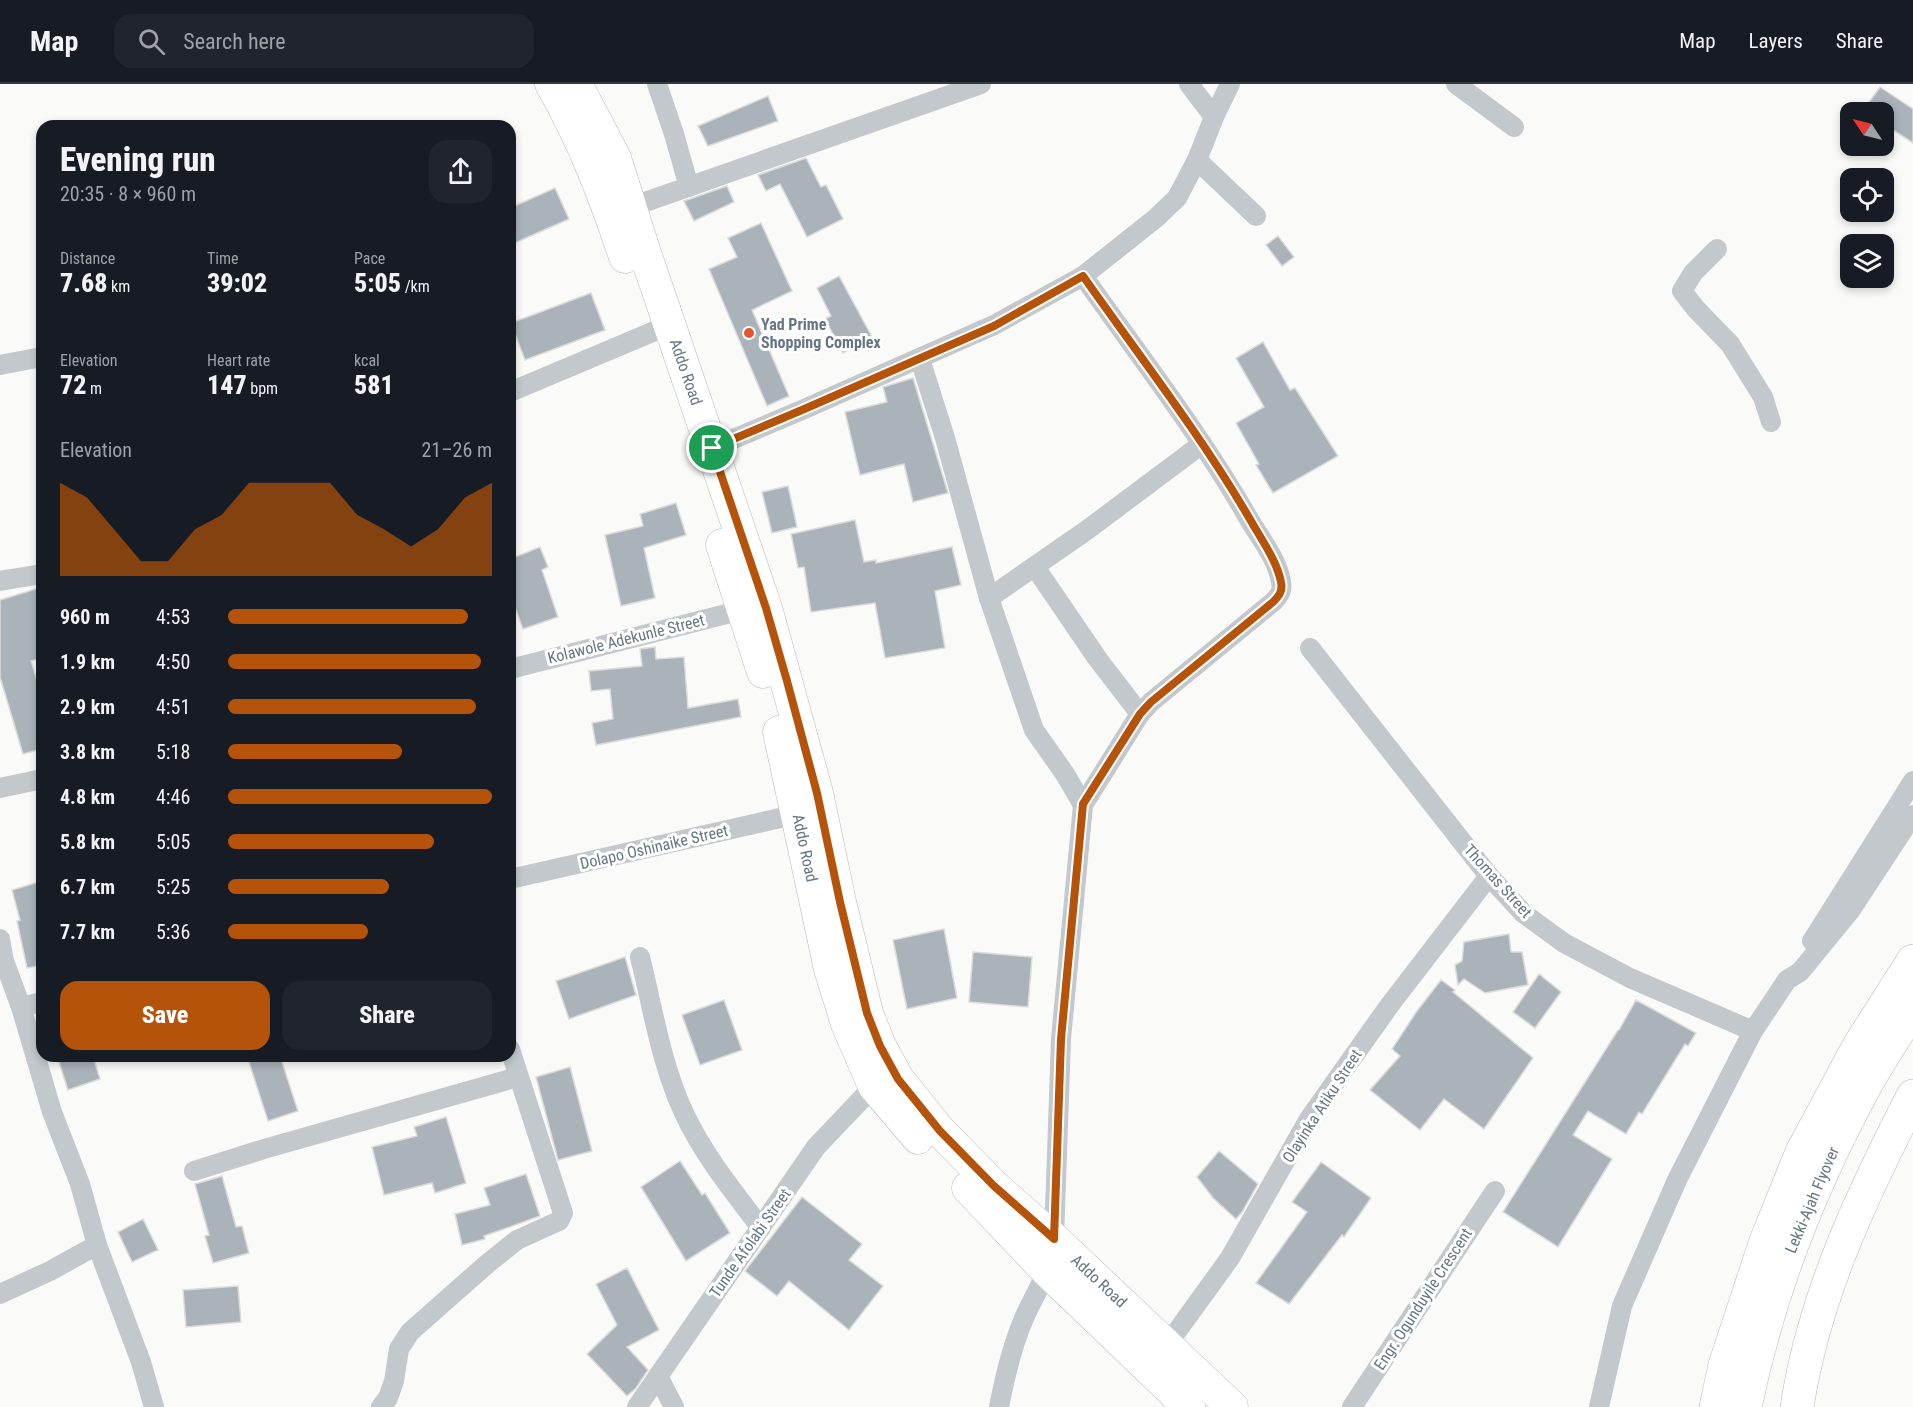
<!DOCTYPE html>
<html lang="en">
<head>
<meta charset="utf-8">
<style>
	:root { --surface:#171b24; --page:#20242c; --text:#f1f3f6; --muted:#9ea1a6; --line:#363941; --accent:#b45309 }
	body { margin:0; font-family:"Roboto Condensed",sans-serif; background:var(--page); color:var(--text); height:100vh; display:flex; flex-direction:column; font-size:22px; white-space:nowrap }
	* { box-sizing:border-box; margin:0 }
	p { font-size:20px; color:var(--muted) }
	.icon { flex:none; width:33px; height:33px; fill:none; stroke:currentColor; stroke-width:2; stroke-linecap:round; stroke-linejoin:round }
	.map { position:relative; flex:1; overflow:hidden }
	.drawer { position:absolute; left:36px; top:36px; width:480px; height:942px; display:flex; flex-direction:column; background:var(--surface); border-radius:18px; box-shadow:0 3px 9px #0003 }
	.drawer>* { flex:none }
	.needle { width:39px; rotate:305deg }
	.tools { position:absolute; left:1840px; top:18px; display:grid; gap:12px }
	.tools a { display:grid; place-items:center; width:54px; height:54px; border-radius:12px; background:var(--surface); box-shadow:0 3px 9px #0003; font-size:30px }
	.pin { position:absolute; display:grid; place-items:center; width:51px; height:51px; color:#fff; margin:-26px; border:3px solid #fff; border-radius:50%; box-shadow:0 2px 6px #0007 }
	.round { display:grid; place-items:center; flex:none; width:63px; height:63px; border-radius:18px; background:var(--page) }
	.head { display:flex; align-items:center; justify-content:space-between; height:102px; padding:0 24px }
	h1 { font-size:33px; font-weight:800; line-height:45px }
	.figures { display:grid; grid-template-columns:repeat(3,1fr); gap:9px; height:102px; padding:6px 24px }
	.figures div { display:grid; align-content:center }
	.figures b { font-size:26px; font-weight:800 }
	.figures small { font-size:16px; font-weight:400 }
	.figures p { font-size:16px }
	.chart { height:168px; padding:12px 24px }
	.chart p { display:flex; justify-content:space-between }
	.chart svg { width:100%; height:108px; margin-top:6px; fill:var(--accent); opacity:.7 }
	.button { display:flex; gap:12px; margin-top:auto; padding:12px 24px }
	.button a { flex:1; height:69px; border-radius:18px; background:var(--accent); color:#fff; font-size:24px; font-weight:800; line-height:69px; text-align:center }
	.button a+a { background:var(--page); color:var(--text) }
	ul { padding:0 24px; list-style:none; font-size:20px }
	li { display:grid; grid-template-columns:96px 72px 1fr; align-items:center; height:45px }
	li i { height:15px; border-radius:8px; background:var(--accent) }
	header { display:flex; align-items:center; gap:36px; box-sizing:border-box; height:84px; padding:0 30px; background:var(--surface); border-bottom:2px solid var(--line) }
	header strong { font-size:28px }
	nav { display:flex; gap:33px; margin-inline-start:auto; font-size:21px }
	.search { width:420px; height:54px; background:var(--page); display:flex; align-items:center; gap:15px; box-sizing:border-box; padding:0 21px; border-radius:18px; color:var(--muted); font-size:22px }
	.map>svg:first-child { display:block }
</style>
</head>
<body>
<header>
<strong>Map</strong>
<div class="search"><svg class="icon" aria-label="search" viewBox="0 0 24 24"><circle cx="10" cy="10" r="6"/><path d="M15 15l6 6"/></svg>Search here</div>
<nav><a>Map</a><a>Layers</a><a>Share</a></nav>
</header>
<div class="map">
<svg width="1913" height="1323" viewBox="0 0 1913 1323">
	<rect width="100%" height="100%" fill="#fafaf8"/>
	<g fill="#aab3b9" stroke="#dcdcda" stroke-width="1.5">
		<path d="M1880,3l33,22v34l-29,-19v-12h-22z"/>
		<path d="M768,12l10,25 -70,25 -10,-20z"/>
		<path d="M806,74l15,29 5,-2 17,34 -36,18 -27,-53 -14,7 -8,-16z"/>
		<path d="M727,102l7,16 -40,19 -10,-20z"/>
		<path d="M555,104l14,31 -59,26v-37z"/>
		<path d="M761,139l31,68 -40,19 37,86 -22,10 -58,-137 28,-12 -9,-19z"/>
		<path d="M1278,152l16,21 -12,9 -16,-21z"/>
		<path d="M839,192l33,61 -29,16 -18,-34 6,-3 -14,-28z"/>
		<path d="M591,209l14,37 -80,30 -14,-37z"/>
		<path d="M1263,258l27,48 5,-2 43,68 -65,37 -17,-28 3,-1 -23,-41 28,-16 -28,-49z"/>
		<path d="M913,294l35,115 -35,9 -9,-38 -44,11 -15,-63 42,-10 -4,-15z"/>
		<path d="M788,402l9,41 -25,6 -10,-41z"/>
		<path d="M676,419l10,32 -42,13 11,50 -34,8 -16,-71 38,-9 -3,-12z"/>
		<path d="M855,436l9,42 12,-2v3l76,-16 9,38 -26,6 10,57 -60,10 -10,-55 -64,9 -7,-45 -6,1 -7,-34z"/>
		<path d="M540,463l8,20 -6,3 16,47 -35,12 -13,-36v-34z"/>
		<path d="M42,503v71l-11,3 11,36v52l-19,5 -23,-77v-77z"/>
		<path d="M655,563l1,12 28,-2 4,51 50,-9 3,18 -145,28 -4,-22 21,-4 -3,-30 -19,2 -2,-20 53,-5 -2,-17z"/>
		<path d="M42,797v84l-15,3 -10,-47 3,-1 -8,-30z"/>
		<path d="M944,845l13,69 -50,11 -14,-69z"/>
		<path d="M1509,850l2,18h11l6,33 -43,8 -21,-14 -6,6 -3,-20 7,-4 2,-19z"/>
		<path d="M973,868l59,5 -4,50 -59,-5z"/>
		<path d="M625,873l11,38 -67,24 -13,-38z"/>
		<path d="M1539,890l22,18 -26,36 -22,-16z"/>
		<path d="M1441,896l14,10 -2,2 80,66 -49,71 -40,-30 -24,31 -50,-40 30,-34 -8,-7 25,-38z"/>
		<path d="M724,916l18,50 -42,15 -18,-50z"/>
		<path d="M1636,916l60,33 -8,13 -3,-2 -43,70 -3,-2 -13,22 -38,-23 -15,24 39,24 -54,88 -55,-35 115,-182h1z"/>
		<path d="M57,972h36l7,23 -32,11z"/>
		<path d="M247,972h33l18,55 -30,10z"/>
		<path d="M570,983l22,84 -34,9 -22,-83z"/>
		<path d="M446,1033l20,66 -31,10 -3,-10 -48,12 -12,-48 45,-11 -3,-9z"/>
		<path d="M1219,1067l39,33 -16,28 -6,7 -23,-21 -16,-21z"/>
		<path d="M680,1077l22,34 3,-2 25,40 -44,28 -45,-74z"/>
		<path d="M1321,1078l50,36 -27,39 -2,-2 -53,69 -33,-21 51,-71 -15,-10z"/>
		<path d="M526,1090l14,42 -56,20 1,3 -23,6 -7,-31 35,-9 -6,-17z"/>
		<path d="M222,1092l14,51 6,-1 7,27 -36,10 -8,-27 4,-1 -14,-51z"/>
		<path d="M802,1113l60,47 -13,16 34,26 -34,44 -60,-49 -12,15 -32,-25z"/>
		<path d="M143,1135l15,31 -26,12 -14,-30z"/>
		<path d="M627,1184l32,62 -32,17 21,23 -12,18 -9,8 -40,-42 30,-29 -21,-41z"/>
		<path d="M238,1202l3,36 -55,5 -3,-37z"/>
	</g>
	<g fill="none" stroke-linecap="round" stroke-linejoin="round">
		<g stroke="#b5babe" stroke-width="33">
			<g id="primary">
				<path d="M551,0c32,55 54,113 74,173"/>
				<path d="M576,0l39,74 29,92 122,358 51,185 23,109 27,111 13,33 18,33 42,52 54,55 60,53 178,168"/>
				<path d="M722,461l41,127"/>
				<path d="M779,648l51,237 17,55 27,62 44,52"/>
				<path d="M968,1104l78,82 143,137"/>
			</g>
		</g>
		<g stroke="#b4b9bd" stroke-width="34">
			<g id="trunk">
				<path d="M1716,1323l9,-42 41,-124 36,-89 57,-106 54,-85"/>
				<path d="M1745,1323c23,-112 65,-220 120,-321 14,-26 32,-52 48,-78"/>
				<path d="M1797,1323c17,-111 65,-212 116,-311"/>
			</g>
		</g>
		<g stroke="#c3c8cc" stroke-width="20">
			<path d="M657,0l17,50 15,53"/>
			<path d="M1189,0l25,33"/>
			<path d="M1456,0l58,43"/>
			<path d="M1197,76l59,56"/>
			<path d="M631,123l350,-123"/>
			<path d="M1717,165l-24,24 -11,18 14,18 34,35 33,53 8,25"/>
			<path d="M920,275l25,79 44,160 45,132 31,44 18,31"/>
			<path d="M0,281l42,-8"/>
			<path d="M510,308l159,-67"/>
			<path d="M712,364l90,-38 192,-85 89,-49 73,-58 21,-20 20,-38 17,-43 16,-33"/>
			<path d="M1035,483l62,91 43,56"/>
			<path d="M0,497l42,-7"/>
			<path d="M989,514l98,-68 115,-86"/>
			<path d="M1310,564l179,228 34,37 41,30 66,35 123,53"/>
			<path d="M510,585l232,-59"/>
			<path d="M0,704l42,-9"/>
			<path d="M510,795l288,-65"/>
			<path d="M0,855l4,22 17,46 31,105 28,72 17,61 -47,26 -50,23"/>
			<path d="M1812,857l101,-160"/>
			<path d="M640,873c13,52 21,107 44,156 19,41 49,78 77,115"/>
			<path d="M21,923l21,-5"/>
			<path d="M194,1087l70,-22 254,-72"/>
			<path d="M1054,1155l7,-200 22,-234 57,-91 11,-12 122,-100c6,-6 10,-11 8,-20 -3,-21 -20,-43 -31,-61 -49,-86 -110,-164 -167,-245"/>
			<path d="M97,1161l44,117 13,45"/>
			<path d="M1167,1261l63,-87 79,-139 80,-113 100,-130"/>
			<path d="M658,1292l16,31"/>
			<path d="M381,1323l7,-9 6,-17 5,-32 11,-17 77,-68 30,-24 42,-19 4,-8 -53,-164"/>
			<path d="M637,1323l179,-260 58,-61"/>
			<path d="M999,1323c6,-31 13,-62 26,-91 7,-16 16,-29 21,-46"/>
			<path d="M1352,1323l143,-216"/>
			<path d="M1599,1323l23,-101 55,-126 76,-149 34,-51 13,-8 50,-61 63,-96"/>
		</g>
		<use href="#primary" stroke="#fff" stroke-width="32"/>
		<use href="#trunk" stroke="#fff" stroke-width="33"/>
	</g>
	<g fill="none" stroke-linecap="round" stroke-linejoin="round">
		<g stroke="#fff" stroke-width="12">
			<path id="route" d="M1083,192c57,81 118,159 168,245 10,18 26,40 30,61 2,9 -2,14 -8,20l-122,100 -11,12 -57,90 -22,235 -7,200 -60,-53 -54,-55 -42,-52 -18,-33 -13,-33 -27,-111 -23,-109 -30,-112 -21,-73 -54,-160 90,-38 192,-84z"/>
		</g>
		<use href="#route" stroke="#b45309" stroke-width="8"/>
	</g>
	<circle fill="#e4572e" stroke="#fff" stroke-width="2" cx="749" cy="249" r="6"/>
	<g text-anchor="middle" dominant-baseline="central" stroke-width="6" stroke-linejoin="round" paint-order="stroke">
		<g font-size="16" font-weight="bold" fill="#657683" stroke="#fff" text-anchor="start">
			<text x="761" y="240">Yad Prime<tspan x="761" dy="18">Shopping Complex</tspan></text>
		</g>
		<g font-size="16" fill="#657683" stroke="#fff">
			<text transform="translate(686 288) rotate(71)">Addo Road</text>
			<text transform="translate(626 555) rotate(-14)">Kolawole Adekunle Street</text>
			<text transform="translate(654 763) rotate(-13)">Dolapo Oshinaike Street</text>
			<text transform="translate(805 764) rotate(78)">Addo Road</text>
			<text transform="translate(1498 797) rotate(48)">Thomas Street</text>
			<text transform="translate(1322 1022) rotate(-57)">Olayinka Atiku Street</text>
			<text transform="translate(1812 1116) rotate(-67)">Lekki-Ajah Flyover</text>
			<text transform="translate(750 1159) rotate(-55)">Tunde Afolabi Street</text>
			<text transform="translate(1099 1197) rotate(43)">Addo Road</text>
			<text transform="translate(1423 1215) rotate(-57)">Engr. Ogunduyile Crescent</text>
		</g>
	</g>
</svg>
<div class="tools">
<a><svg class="needle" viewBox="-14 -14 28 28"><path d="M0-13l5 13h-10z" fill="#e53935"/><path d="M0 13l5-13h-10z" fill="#9ea1a6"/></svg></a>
<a><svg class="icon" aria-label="locate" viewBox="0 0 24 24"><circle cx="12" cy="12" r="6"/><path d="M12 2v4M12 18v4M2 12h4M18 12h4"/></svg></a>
<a><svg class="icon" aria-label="layers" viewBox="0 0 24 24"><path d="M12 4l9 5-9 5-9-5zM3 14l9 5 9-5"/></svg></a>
</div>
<div class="pin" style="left:712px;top:364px;background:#1e9e55"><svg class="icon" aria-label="arrive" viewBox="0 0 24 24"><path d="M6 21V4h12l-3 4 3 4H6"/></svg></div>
<section class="drawer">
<div class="head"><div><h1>Evening run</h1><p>20:35 · 8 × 960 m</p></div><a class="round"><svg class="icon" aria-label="share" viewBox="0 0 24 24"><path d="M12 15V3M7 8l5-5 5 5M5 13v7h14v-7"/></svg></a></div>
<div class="figures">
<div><p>Distance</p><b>7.68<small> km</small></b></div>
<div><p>Time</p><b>39:02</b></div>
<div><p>Pace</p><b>5:05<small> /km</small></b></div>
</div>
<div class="figures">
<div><p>Elevation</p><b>72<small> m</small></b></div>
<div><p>Heart rate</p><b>147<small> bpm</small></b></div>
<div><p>kcal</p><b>581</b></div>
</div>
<div class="chart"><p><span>Elevation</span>21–26 m</p>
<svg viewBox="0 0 160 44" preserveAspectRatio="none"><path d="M0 44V6L10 12L20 25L30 38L40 38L50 25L60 19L70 6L80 6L90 6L100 6L110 19L120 25L130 32L140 25L150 12L160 6V44z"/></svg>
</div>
<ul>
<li><b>960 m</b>4:53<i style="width:91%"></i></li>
<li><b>1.9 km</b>4:50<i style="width:96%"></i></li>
<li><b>2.9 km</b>4:51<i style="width:94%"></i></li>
<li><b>3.8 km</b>5:18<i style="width:66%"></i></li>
<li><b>4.8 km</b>4:46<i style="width:100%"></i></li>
<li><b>5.8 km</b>5:05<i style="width:78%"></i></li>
<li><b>6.7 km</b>5:25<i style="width:61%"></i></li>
<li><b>7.7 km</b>5:36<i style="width:53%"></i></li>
</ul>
<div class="button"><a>Save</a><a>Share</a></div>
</section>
</div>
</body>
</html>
